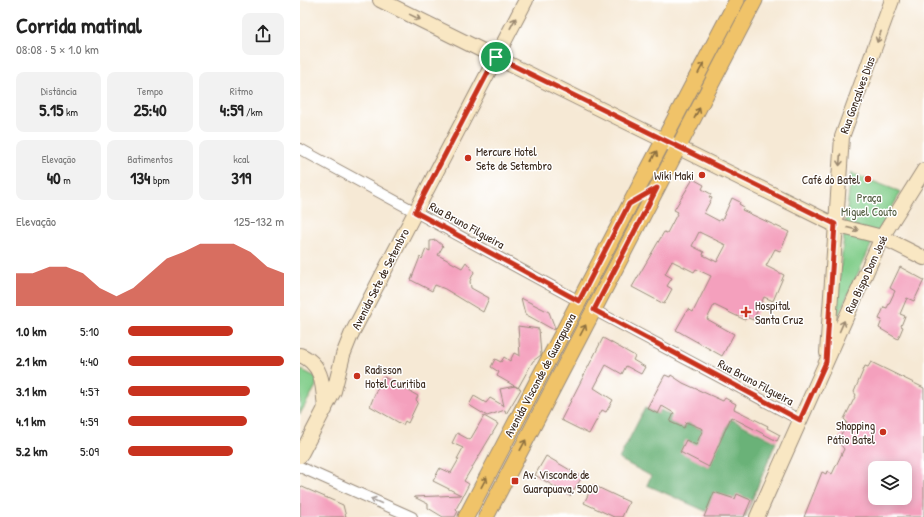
<!DOCTYPE html>
<html lang="pt">
<head>
<meta charset="utf-8">
<style>
	:root { --surface:#fff; --page:#f2f2f2; --text:#222; --muted:#767676; --accent:#c8321e }
	body { margin:0; font-family:"Patrick Hand",sans-serif; background:var(--page); color:var(--text); height:100vh; display:flex; flex-direction:column; font-size:15px; white-space:nowrap }
	* { box-sizing:border-box; margin:0 }
	p { font-size:13px; color:var(--muted) }
	.icon { flex:none; width:22px; height:22px; fill:none; stroke:currentColor; stroke-width:2; stroke-linecap:round; stroke-linejoin:round }
	.map { position:relative; flex:1; overflow:hidden }
	.panel { display:flex; flex-direction:column; background:var(--surface); width:300px }
	.panel>* { flex:none }
	.buttons { position:absolute; left:568px; top:461px; display:grid; gap:8px }
	.buttons a { display:grid; place-items:center; width:44px; height:44px; border-radius:8px; background:var(--surface); box-shadow:0 2px 10px #0003; font-size:20px }
	.pin { position:absolute; display:grid; place-items:center; width:34px; height:34px; color:#fff; margin:-17px; border:2px solid #fff; border-radius:50%; box-shadow:0 1px 4px #0007 }
	.round { display:grid; place-items:center; flex:none; width:42px; height:42px; border-radius:8px; background:var(--page) }
	.summary { display:flex; align-items:center; justify-content:space-between; height:68px; padding:0 16px }
	h1 { font-size:22px; font-weight:800; line-height:30px }
	.figures { display:grid; grid-template-columns:repeat(3,1fr); gap:6px; height:68px; padding:4px 16px }
	.figures div { display:grid; align-content:center; border-radius:8px; background:var(--page); text-align:center }
	.figures b { font-size:17px; font-weight:800 }
	.figures small { font-size:11px; font-weight:400 }
	.figures p { font-size:11px }
	.chart { height:112px; padding:8px 16px }
	.chart p { display:flex; justify-content:space-between }
	.chart svg { width:100%; height:72px; margin-top:4px; fill:var(--accent); opacity:.7 }
	ul { padding:0 16px; list-style:none; font-size:13px }
	li { display:grid; grid-template-columns:64px 48px 1fr; align-items:center; height:30px }
	li i { height:10px; border-radius:5px; background:var(--accent) }
	main { display:flex; flex:1; min-height:0 }
	.map>svg:first-child { display:block }
</style>
</head>
<body>
<main>
<section class="panel">
<div class="summary"><div><h1>Corrida matinal</h1><p>08:08 · 5 × 1.0 km</p></div><a class="round"><svg class="icon" aria-label="share" viewBox="0 0 24 24"><path d="M12 15V3M7 8l5-5 5 5M5 13v7h14v-7"/></svg></a></div>
<div class="figures">
<div><p>Distância</p><b>5.15<small> km</small></b></div>
<div><p>Tempo</p><b>25:40</b></div>
<div><p>Ritmo</p><b>4:59<small> /km</small></b></div>
</div>
<div class="figures">
<div><p>Elevação</p><b>40<small> m</small></b></div>
<div><p>Batimentos</p><b>134<small> bpm</small></b></div>
<div><p>kcal</p><b>319</b></div>
</div>
<div class="chart"><p><span>Elevação</span>125–132 m</p>
<svg viewBox="0 0 160 44" preserveAspectRatio="none"><path d="M0 44V24L10 24L20 20L30 20L40 24L50 33L60 38L70 33L80 24L90 15L100 11L110 6L120 6L130 6L140 11L150 20L160 24V44z"/></svg>
</div>
<ul>
<li><b>1.0 km</b>5:10<i style="width:67%"></i></li>
<li><b>2.1 km</b>4:40<i style="width:100%"></i></li>
<li><b>3.1 km</b>4:57<i style="width:78%"></i></li>
<li><b>4.1 km</b>4:59<i style="width:76%"></i></li>
<li><b>5.2 km</b>5:09<i style="width:67%"></i></li>
</ul>
</section>
<div class="map">
<svg width="624" height="517" viewBox="0 0 624 517">
	<rect width="100%" height="100%" fill="#fff"/>
	<filter id="ink" filterUnits="userSpaceOnUse"><feTurbulence type="fractalNoise" baseFrequency=".025" numOctaves="2"/><feDisplacementMap in="SourceGraphic" scale="8" xChannelSelector="R" yChannelSelector="G"/><feConvolveMatrix kernelMatrix="1 2 1 2 8 2 1 2 1" color-interpolation-filters="sRGB"/></filter>
	<filter id="wash" filterUnits="userSpaceOnUse"><feTurbulence type="fractalNoise" baseFrequency=".012" numOctaves="4" result="noise"/><feDisplacementMap in="SourceGraphic" scale="16" xChannelSelector="R" yChannelSelector="G"/><feGaussianBlur stdDeviation="0.9" result="paint"/><feColorMatrix in="noise" values="0 0 0 0 0 0 0 0 0 0 0 0 0 0 0 0 0 1.4 0 .05"/><feComposite in="paint" operator="in"/></filter>
	<g filter="url(#wash)">
		<rect width="100%" height="100%" fill="#f6e9d5"/>
		<g fill="#84cf8d" stroke="#607c56">
			<path d="M551,173l50,19 -28,49 -39,84z"/>
			<path d="M0,369l16,8v9l-16,28z"/>
		</g>
		<path fill="#6bb278" stroke="#536e4b" d="M345,408l12,6 4,-4 10,6 -2,6 16,6 2,-5 16,7 1,-2 19,8 8,-17 45,23 -31,75h-26l-72,-32 4,-9 -32,-17z"/>
		<g id="blocks">
			<g fill="#f4a0bd" fill-rule="evenodd">
				<path d="M393,179l11,6 -2,4 9,5 -2,3 3,1 -8,15 15,8 1,-2 2,1 10,-22 8,4 -1,2 5,3 -2,3 47,22 -9,19 -5,-2 -9,17 18,9 -11,26 -9,-4 -11,23 -7,-3 -1,3 -31,-15 -7,14 27,15 -12,22 -46,-26 12,-21 5,3 18,-36 -15,-7 -2,3 -22,-11 -7,13 7,4 -5,8 5,3 -8,15 -32,-17 32,-55 3,1 11,-21 -4,-2zM399,232l27,13 -9,17 -14,-7 1,-3 -12,-6z"/>
				<path d="M136,240l7,6 -5,9 24,13 4,-6 8,10 -4,9 1,7 18,10 -6,14 -38,-23 -10,-4 -3,6 -21,-11 9,-23 2,2 4,-10 4,2v-10z"/>
				<path d="M600,267l24,13 -10,21 -7,-3 -7,16 5,2 -4,10 2,1 -5,12 -19,-11 3,-8 -3,-1 5,-12 3,1 8,-17 -5,-3z"/>
				<path d="M221,298l28,14 6,16 -1,2 -29,-16z"/>
				<path d="M218,326l21,3 2,26 -8,6 -15,27 -21,-12 2,-4 -8,-5 4,-8 6,3 3,-5 6,4 4,-8 6,3z"/>
				<path d="M303,338l32,18 -2,4 12,7 -4,7 -15,-8 -4,8 -16,-9 -12,23 19,12 -7,12 -4,-2 -13,24 -28,-14z"/>
				<path d="M571,362l53,26v129h-120l18,-45 4,2 1,-3 5,3 12,-25 -6,-8 9,-19 -3,-3 12,-24 -2,-3 11,-26 3,1zM575,468h30v30h-30z"/>
				<path d="M365,375l5,2 1,-2 12,8 40,18 2,-3 11,6 -2,5 34,17 -1,2 13,7 -3,6 -46,-24 -22,50 -29,-15 6,-12 10,5 7,-16 -17,-7 -2,6 -14,-6 4,-9 -12,-7 -4,8 -11,-6z"/>
				<path d="M84,377l34,19 -2,4 2,2 -10,21 -3,-2 -2,4 -33,-19 10,-25h2z"/>
				<path d="M215,386l6,3 -15,25 -1,-4 -18,6 -18,-11 5,-9 12,7 4,-5 14,8 -4,-17z"/>
				<path d="M184,416l14,8 -34,57 5,3 -13,25 2,2 -3,6h-12l-15,-9v-4l-14,-7 47,-2 -28,-14 7,-13 11,5 8,-14h-2l6,-11 -11,-5 5,-10 13,7z"/>
				<path d="M246,456l36,21 -12,19 -35,-21z"/>
				<path d="M293,485l36,17 -7,15h-8l-30,-14z"/>
				<path d="M0,486l43,19 3,12h-46z"/>
				<path d="M414,492l21,7 2,-5 14,6 -7,17h-40z"/>
			</g>
		</g>
	</g>
	<g filter="url(#ink)">
		<use href="#blocks" fill-opacity="0" stroke="#988a7a" stroke-width="1"/>
		<g fill="none" stroke-linecap="round" stroke-linejoin="round">
			<g stroke="#988a7a" stroke-width="12">
				<g id="street">
					<path d="M0,149l279,152"/>
					<path d="M294,310l206,110"/>
					<path d="M0,467l112,50"/>
				</g>
			</g>
			<g stroke="#988a7a" stroke-width="16">
				<g id="secondary">
					<path d="M80,0l455,225 47,12 42,21"/>
					<path d="M527,353l15,-216 50,-137"/>
					<path d="M0,355c24,9 23,33 25,55"/>
					<path d="M0,456l34,-65 9,-36 8,-20 175,-335"/>
					<path d="M457,517l125,-280 42,-67"/>
				</g>
			</g>
			<g stroke="#988a7a" stroke-width="17">
				<g id="primary">
					<path d="M166,517l271,-517"/>
					<path d="M186,517l269,-517"/>
				</g>
			</g>
			<use href="#street" stroke="#fff" stroke-width="10"/>
			<use href="#secondary" stroke="#f9e7c3" stroke-width="14"/>
			<use href="#primary" stroke="#f0c369" stroke-width="15"/>
		</g>
		<defs><path id="oneway-shaft" d="M-6 0H5M1.5-3L5.5 0L1.5 3" fill="none" stroke-width="1.6" stroke-linecap="round" stroke-linejoin="round"/></defs>
		<g stroke="#9a8870">
			<use href="#oneway-shaft" transform="translate(115 17) rotate(26)"/>
			<use href="#oneway-shaft" transform="translate(213 23) rotate(-62)"/>
			<use href="#oneway-shaft" transform="translate(579 37) rotate(110)"/>
			<use href="#oneway-shaft" transform="translate(540 160) rotate(94)"/>
			<use href="#oneway-shaft" transform="translate(553 229) rotate(15)"/>
			<use href="#oneway-shaft" transform="translate(542 326) rotate(-66)"/>
		</g>
		<g stroke="#8c6f40">
			<use href="#oneway-shaft" transform="translate(401 68) rotate(-62)"/>
			<use href="#oneway-shaft" transform="translate(397 113) rotate(-63)"/>
			<use href="#oneway-shaft" transform="translate(354 156) rotate(-62)"/>
			<use href="#oneway-shaft" transform="translate(283 330) rotate(-62)"/>
			<use href="#oneway-shaft" transform="translate(223 445) rotate(-62)"/>
			<use href="#oneway-shaft" transform="translate(184 482) rotate(-62)"/>
		</g>
		<use stroke="#a79f9a" href="#oneway-shaft" transform="translate(76 501) rotate(-156)"/>
	</g>
	<g fill="none" stroke-linecap="round" stroke-linejoin="round" filter="url(#ink)">
		<g stroke="#fff" stroke-width="8">
			<path id="route" d="M196,57l339,167 -9,138 -26,58 -206,-110 63,-122 -28,16 -50,97 -164,-89z"/>
		</g>
		<use href="#route" stroke="#c8321e" stroke-width="5"/>
	</g>
	<g fill="#c8321e" stroke="#fff" stroke-width="1.5">
		<circle cx="168" cy="158" r="4"/>
		<circle cx="402" cy="175" r="4"/>
		<circle cx="568" cy="179" r="4"/>
		<path d="M444 306h4v4h4v4h-4v4h-4v-4h-4v-4h4z"/>
		<circle cx="57" cy="376" r="4"/>
		<circle cx="583" cy="432" r="4"/>
		<rect x="211" y="477" width="8" height="8" rx="2"/>
	</g>
	<g text-anchor="middle" dominant-baseline="central" stroke-width="3" stroke-linejoin="round" paint-order="stroke">
		<g font-size="12" fill="#3b2a1e" stroke="#fff">
			<text transform="translate(557 95) rotate(-70)">Rua Gonçalves Dias</text>
			<text transform="translate(167 225) rotate(29)">Rua Bruno Filgueira</text>
			<text transform="translate(566 274) rotate(-65)">Rua Bispo Dom José</text>
			<text transform="translate(80 279) rotate(-63)">Avenida Sete de Setembro</text>
			<text transform="translate(240 375) rotate(-62)">Avenida Visconde de Guarapuava</text>
			<text transform="translate(456 382) rotate(28)">Rua Bruno Filgueira</text>
		</g>
		<g font-size="12" fill="#3b2a1e" stroke="#fff" text-anchor="start">
			<text x="176" y="151">Mercure Hotel<tspan x="176" dy="14">Sete de Setembro</tspan></text>
			<text x="394" y="175" text-anchor="end">Wiki Maki</text>
			<text x="560" y="179" text-anchor="end">Café do Batel</text>
			<text x="455" y="305">Hospital<tspan x="455" dy="14">Santa Cruz</tspan></text>
			<text x="65" y="369">Radisson<tspan x="65" dy="14">Hotel Curitiba</tspan></text>
			<text x="575" y="425" text-anchor="end">Shopping<tspan x="575" dy="14">Pátio Batel</tspan></text>
			<text x="223" y="474">Av. Visconde de<tspan x="223" dy="14">Guarapuava, 5000</tspan></text>
		</g>
		<g font-size="12" fill="#515c3f" stroke="#fff">
			<text x="569" y="197">Praça<tspan x="569" dy="14">Miguel Couto</tspan></text>
		</g>
	</g>
</svg>
<div class="buttons">
<a><svg class="icon" aria-label="layers" viewBox="0 0 24 24"><path d="M12 4l9 5-9 5-9-5zM3 14l9 5 9-5"/></svg></a>
</div>
<div class="pin" style="left:196px;top:57px;background:#1e9e55"><svg class="icon" aria-label="arrive" viewBox="0 0 24 24"><path d="M6 21V4h12l-3 4 3 4H6"/></svg></div>
</div>
</main>
</body>
</html>
